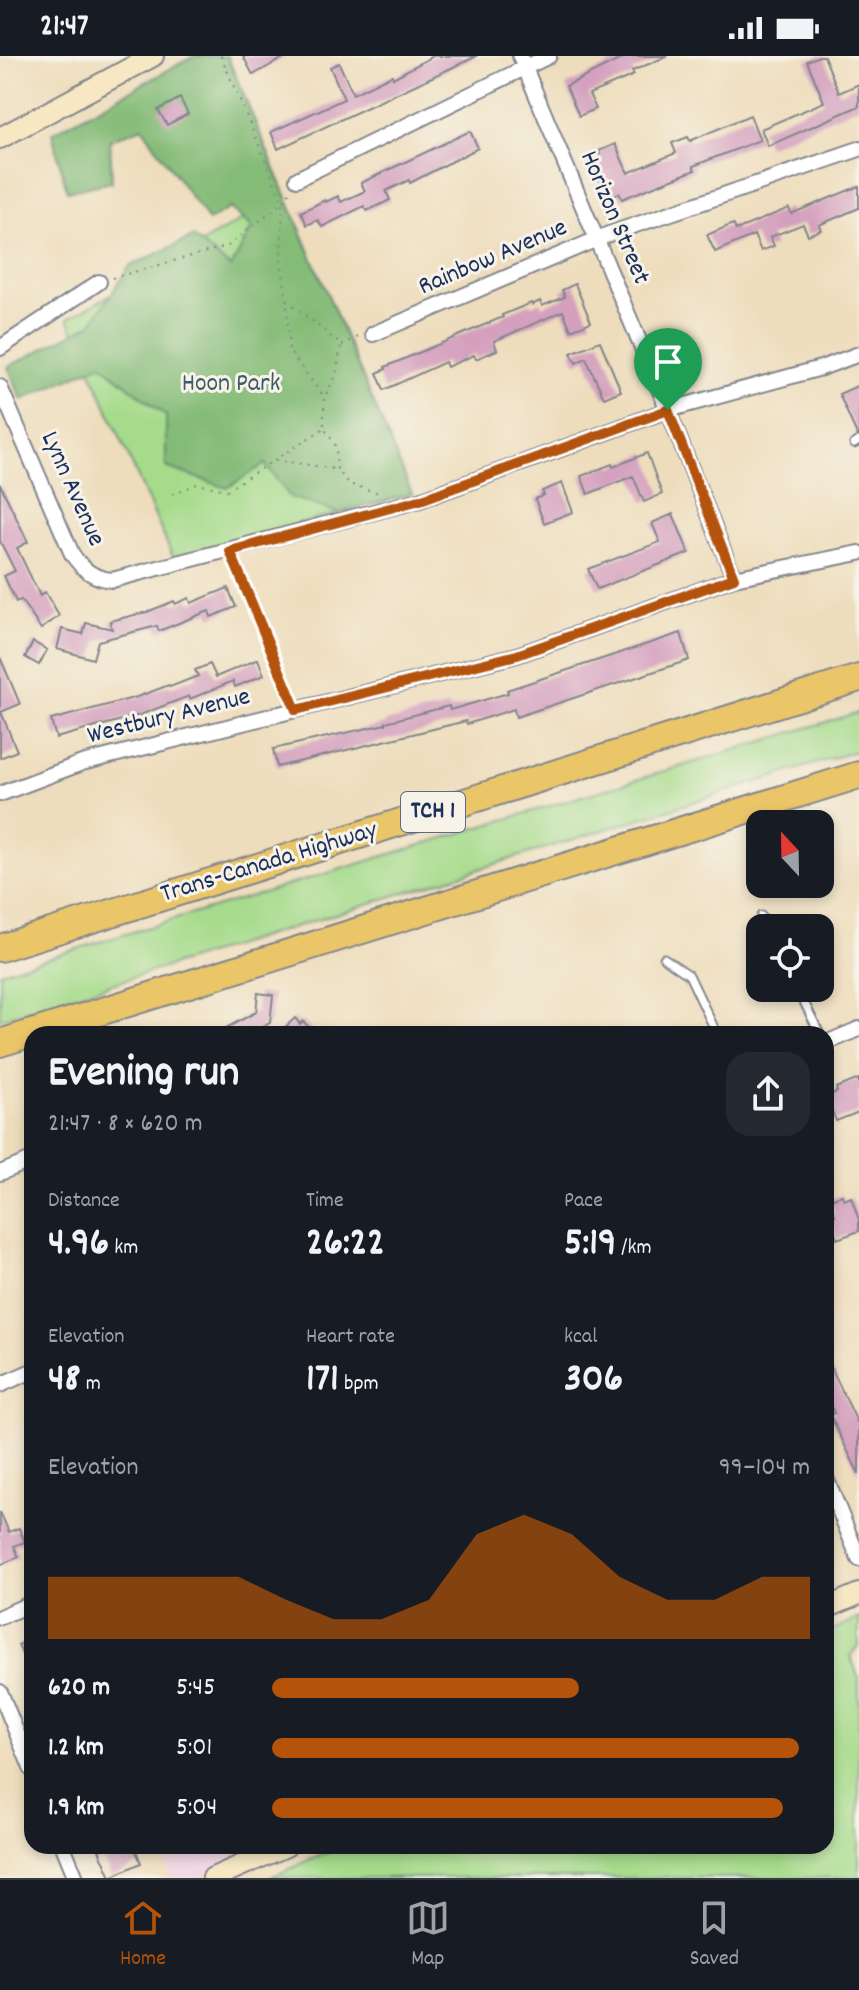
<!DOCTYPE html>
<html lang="en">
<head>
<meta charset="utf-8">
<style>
	:root { --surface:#171b24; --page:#242831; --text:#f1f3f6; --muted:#9ea1a6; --line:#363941; --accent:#b45309 }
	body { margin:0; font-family:Dekko,sans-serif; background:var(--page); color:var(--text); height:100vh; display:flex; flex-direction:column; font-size:30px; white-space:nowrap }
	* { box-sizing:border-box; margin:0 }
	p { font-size:26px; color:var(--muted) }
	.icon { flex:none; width:44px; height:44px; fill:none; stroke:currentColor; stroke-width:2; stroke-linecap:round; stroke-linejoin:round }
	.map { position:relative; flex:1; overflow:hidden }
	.details { position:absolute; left:24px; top:970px; width:810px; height:828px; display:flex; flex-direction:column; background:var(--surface); border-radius:24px; box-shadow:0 4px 12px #0003 }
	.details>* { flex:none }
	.needle { width:52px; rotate:338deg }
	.buttons { position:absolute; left:746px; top:754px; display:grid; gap:16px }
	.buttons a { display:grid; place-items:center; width:88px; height:88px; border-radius:16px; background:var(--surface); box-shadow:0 4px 12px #0003; font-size:40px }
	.pin { position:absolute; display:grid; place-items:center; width:68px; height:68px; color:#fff; margin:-82px -34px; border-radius:50% 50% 50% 0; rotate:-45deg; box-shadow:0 0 8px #0007 }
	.pin .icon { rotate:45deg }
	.round { display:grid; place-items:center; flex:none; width:84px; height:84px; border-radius:24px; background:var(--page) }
	.summary { display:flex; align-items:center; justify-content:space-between; height:136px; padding:0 24px }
	h1 { font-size:44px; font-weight:800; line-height:60px }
	.metrics { display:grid; grid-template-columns:repeat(3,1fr); gap:12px; height:136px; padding:8px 24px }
	.metrics div { display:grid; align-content:center }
	.metrics b { font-size:40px; font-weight:800 }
	.metrics small { font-size:22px; font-weight:400 }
	.metrics p { font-size:22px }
	.chart { height:224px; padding:16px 24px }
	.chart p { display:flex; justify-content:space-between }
	.chart svg { width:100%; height:144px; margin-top:8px; fill:var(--accent); opacity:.7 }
	ul { padding:0 24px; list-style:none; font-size:26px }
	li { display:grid; grid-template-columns:128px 96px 1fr; align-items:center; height:60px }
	li i { height:20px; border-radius:10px; background:var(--accent) }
	.status { display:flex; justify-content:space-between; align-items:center; height:56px; padding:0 40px; background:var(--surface); direction:ltr }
	.status svg { height:22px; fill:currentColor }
	.tabs { display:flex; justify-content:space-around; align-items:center; height:112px; border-top:2px solid var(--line); background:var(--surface); font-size:22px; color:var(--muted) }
	.tabs a { display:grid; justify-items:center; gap:4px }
	.tabs .current { color:var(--accent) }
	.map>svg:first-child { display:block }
</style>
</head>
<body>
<div class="status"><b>21:47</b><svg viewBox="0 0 49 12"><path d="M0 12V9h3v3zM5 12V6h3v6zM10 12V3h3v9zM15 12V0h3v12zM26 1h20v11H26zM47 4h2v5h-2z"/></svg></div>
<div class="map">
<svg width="859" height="1822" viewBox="0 0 859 1822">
	<rect width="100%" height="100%" fill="#f7f3e8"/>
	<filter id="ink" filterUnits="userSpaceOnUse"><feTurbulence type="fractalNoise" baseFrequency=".0125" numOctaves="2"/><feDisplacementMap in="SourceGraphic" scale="16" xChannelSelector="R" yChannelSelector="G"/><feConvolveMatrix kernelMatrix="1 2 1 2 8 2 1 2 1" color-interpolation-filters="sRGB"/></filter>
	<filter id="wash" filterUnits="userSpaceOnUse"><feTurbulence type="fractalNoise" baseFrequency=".006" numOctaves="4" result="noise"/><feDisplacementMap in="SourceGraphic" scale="32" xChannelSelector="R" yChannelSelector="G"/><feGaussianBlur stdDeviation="1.8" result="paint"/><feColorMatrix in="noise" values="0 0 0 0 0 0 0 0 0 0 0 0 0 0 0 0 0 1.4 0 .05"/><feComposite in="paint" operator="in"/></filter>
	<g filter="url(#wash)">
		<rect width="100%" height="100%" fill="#eeddbc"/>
		<path fill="#f0d0e4" d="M158,1790h107l-68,32h-24z"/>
		<g fill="#a6db8b" stroke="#608574" stroke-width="2">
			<path d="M227,0l185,438 -239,63 -105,-238 205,-117z"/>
			<path d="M859,656v38l-859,269v-47c286,-87 573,-172 859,-260z"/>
			<path d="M859,1562v27l-9,11 9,22v200h-590l73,-32h484v-213z"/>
		</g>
		<path fill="#84bb77" stroke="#50756a" stroke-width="2" d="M194,0h33l185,438 -74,19 -48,-16 -25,-33 -38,24 -61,-21v-51l-65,-52 -79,36 -14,-33 83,-43 39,-58 63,-29 38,31 21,-41 -22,-19 -22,13 -66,-94 -32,13 2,42 -45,9 -15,-58z"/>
		<g id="blocks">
			<g fill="#d4a0be">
				<path d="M243,0h44l-34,19z"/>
				<path d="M433,0h44l-199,93 -7,-17 73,-33 -14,-32 9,-4 14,31 39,-19 1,3z"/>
				<path d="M627,0h41l-36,15 2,4 -45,19 7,15 -17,7 -13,-30z"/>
				<path d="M819,0h5l15,37 20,-9v22l-91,40 -7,-17 63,-27 -17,-41z"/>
				<path d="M180,42l8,16 -21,11 -9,-15z"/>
				<path d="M750,59l10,25 -67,26 2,4 -73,29 -3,-6 -11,5 -18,-40 10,-4 -1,-3 16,-7 13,29 48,-20 -4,-10 16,-6 2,4z"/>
				<path d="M470,75l8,17 -68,35 -1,-3 -23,11 4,9 -23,11 -3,-5 -42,21 -4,-7 -11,5 -6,-13 24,-12 1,2 12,-6 3,6 24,-11 -4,-8z"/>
				<path d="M859,130v22l-40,17 2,5 -13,5 -5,-11 -33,13 4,9 -13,5 -7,-16 -39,17 -8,-17 26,-11 3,6 53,-22 2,6z"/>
				<path d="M575,228l16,38 -20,8 -8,-19 -69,30 3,9 -21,9 -2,-4 -27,12 -2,-5 -61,28 -7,-17 9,-4 -1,-2 118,-50 -1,-2 29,-12 1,2 8,-4 2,5 23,-9 -3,-7z"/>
				<path d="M600,285l21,50 -17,7 -18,-40 -10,5 -5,-10z"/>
				<path d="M859,329v50h-2l-18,-41z"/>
				<path d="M647,397l15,41 -18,8 -11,-26 -45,18 -7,-18 31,-12 1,3z"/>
				<path d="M562,427l11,29 -29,11 -9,-24 9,-4 -2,-4z"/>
				<path d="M0,428l28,58 -11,6 23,48 5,-4 14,24 -18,13 -20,-29 -5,2 -12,-26 11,-5 -15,-30z"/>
				<path d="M673,458l16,39 -92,36 -9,-20 72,-27 -8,-19z"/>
				<path d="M228,532l8,19 -25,10 -2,-6 -8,3 -42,17 -2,-5 -59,15 -5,18 -36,-10 5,-20 21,5 3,-11 26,6 -2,-8 37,-9 27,-11 1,3 14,-6 2,5z"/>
				<path d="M681,577l8,27 -173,57 -2,-8 -47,15 -1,-3 -189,46 -4,-18 113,-25v-2l63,-16 1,4 58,-17 -1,-3z"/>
				<path d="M33,586l14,8 -8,15 -14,-8z"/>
				<path d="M0,601l20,47 -19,8 16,39 -17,7z"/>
				<path d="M258,603l6,16 -29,12 -2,-6 -43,18 -1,-3 -49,19 -84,23 -5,-18 86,-23 32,-12 1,2 28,-11 -3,-6 15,-6 6,13z"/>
				<path d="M258,937l15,2 -3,28 -20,11h-35l41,-22z"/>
				<path d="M295,962l5,6 3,-3 12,13h-37z"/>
				<path d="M859,1023v33l-23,9 -10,-25 11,-4 -1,-4z"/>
				<path d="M842,1139l2,5 7,-3 8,23v11l-22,8 -8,-21 6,-3 -5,-16z"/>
				<path d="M826,1301l33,69v48l-29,-59 4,-2 -8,-17z"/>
				<path d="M0,1456l9,20 10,-4 6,14 -11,4 5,11 -19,8z"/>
				<path d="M32,1583v38l-14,-32z"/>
				<path d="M109,1790h25l7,17 -30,14 -12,-27z"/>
			</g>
		</g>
	</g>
	<g filter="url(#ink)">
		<use href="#blocks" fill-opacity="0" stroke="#84868d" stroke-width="2"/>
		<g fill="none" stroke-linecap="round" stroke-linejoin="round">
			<g stroke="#84868d" stroke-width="11">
				<g id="lane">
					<path d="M854,388l5,-3"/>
					<path d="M761,860l6,12"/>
					<path d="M664,902l25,17 28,59"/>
					<path d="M797,932l23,46"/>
				</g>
			</g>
			<g stroke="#84868d" stroke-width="18">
				<g id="street">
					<path d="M520,0l148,354 66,168"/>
					<path d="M297,123l252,-123"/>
					<path d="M373,278l236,-100 250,-85"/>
					<path d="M0,292l99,-66"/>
					<path d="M0,331l72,167c11,16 21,24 40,26l308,-80 248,-90 153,-42 38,-14"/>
					<path d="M0,738l82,-31 435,-108 217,-77 125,-25"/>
					<path d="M826,987l33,-14"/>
					<path d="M0,1117l32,-13"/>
					<path d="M0,1329l32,-14"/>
					<path d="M826,1422l33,81"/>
					<path d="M0,1561l32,-14"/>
					<path d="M0,1636l32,78"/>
					<path d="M63,1790l13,32"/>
				</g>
			</g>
			<g stroke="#84868d" stroke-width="24">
				<g id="secondary">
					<path d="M0,82l153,-82"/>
					<path d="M826,1552l33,-14"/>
					<path d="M213,1822l73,-32"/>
				</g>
			</g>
			<g stroke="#84868d" stroke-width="30">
				<g id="highway">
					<path d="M0,892l859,-270"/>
					<path d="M0,987l859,-268"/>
				</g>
			</g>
			<g stroke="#84868d" stroke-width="2" stroke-dasharray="2 6" stroke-linecap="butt">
				<path d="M221,0l62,146 -2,58 6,40 2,51 35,46v31l12,18 1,23 12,15 33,10"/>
				<path d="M112,222l116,-32 55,-44 8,-12"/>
				<path d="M287,244l54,45 -5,31 -11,20"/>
				<path d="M342,289l16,-8"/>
				<path d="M275,404l61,9"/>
				<path d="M173,438l24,-10 30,6 96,-61"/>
				<path d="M235,507l56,135"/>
			</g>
			<use href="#lane" stroke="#fff" stroke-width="7"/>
			<use href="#street" stroke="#fff" stroke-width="14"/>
			<use href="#secondary" stroke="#f7e8c3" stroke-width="20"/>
			<use href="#highway" stroke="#ebc669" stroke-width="26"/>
		</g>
	</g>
	<g fill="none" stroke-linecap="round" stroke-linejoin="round" filter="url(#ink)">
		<g stroke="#fff" stroke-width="16">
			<path id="route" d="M668,354l66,168 -217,77 -221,55 -66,-159 190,-51z"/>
		</g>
		<use href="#route" stroke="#b45309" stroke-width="10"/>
	</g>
	<g text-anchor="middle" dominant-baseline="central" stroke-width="6" stroke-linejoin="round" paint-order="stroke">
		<rect fill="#f7f3e8" stroke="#5d6a87" stroke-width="2" x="401" y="736" width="64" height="40" rx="6"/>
		<g font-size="24" font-weight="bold" fill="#1b2f5e">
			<text x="433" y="756">TCH 1</text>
		</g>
		<g font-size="26" fill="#1b2f5e" stroke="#f7f3e8">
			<text transform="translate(614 162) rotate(67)">Horizon Street</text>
			<text transform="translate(493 202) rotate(-23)">Rainbow Avenue</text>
			<text transform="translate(72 433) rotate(66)">Lynn Avenue</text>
			<text transform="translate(169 661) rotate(-14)">Westbury Avenue</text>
			<text transform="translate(269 807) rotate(-17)">Trans-Canada Highway</text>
		</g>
		<g font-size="26" fill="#3e5a69" stroke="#f7f3e8">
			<text x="231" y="328">Hoon Park</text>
		</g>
	</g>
</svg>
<div class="buttons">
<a><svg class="needle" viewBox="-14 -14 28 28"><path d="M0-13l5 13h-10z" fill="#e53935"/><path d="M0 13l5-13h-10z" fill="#9ea1a6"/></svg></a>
<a><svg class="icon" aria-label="locate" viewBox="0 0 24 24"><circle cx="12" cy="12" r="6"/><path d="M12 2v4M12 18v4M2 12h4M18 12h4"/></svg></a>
</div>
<div class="pin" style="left:668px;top:354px;background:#1e9e55"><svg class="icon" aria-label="arrive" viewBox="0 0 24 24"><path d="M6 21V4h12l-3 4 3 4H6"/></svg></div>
<section class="details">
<div class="summary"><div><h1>Evening run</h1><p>21:47 · 8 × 620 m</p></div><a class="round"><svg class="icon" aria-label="share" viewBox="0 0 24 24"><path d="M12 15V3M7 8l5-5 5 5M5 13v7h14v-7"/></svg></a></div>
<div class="metrics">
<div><p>Distance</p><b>4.96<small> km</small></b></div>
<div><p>Time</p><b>26:22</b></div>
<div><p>Pace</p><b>5:19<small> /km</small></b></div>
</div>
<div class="metrics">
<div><p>Elevation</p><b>48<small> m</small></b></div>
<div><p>Heart rate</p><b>171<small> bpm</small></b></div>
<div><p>kcal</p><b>306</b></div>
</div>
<div class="chart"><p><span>Elevation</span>99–104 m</p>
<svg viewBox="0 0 160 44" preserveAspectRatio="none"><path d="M0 44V25L10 25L20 25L30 25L40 25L50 32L60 38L70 38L80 32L90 12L100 6L110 12L120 25L130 32L140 32L150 25L160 25V44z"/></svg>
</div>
<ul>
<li><b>620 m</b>5:45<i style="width:57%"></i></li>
<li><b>1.2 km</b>5:01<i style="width:98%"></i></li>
<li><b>1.9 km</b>5:04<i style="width:95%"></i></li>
</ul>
</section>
</div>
<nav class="tabs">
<a class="current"><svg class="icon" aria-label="home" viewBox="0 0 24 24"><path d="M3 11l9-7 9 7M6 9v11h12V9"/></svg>Home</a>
<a><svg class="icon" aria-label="map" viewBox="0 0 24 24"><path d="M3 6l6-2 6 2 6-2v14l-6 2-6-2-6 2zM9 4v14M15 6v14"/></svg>Map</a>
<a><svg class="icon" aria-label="saved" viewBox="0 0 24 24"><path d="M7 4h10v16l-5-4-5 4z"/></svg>Saved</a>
</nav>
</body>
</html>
